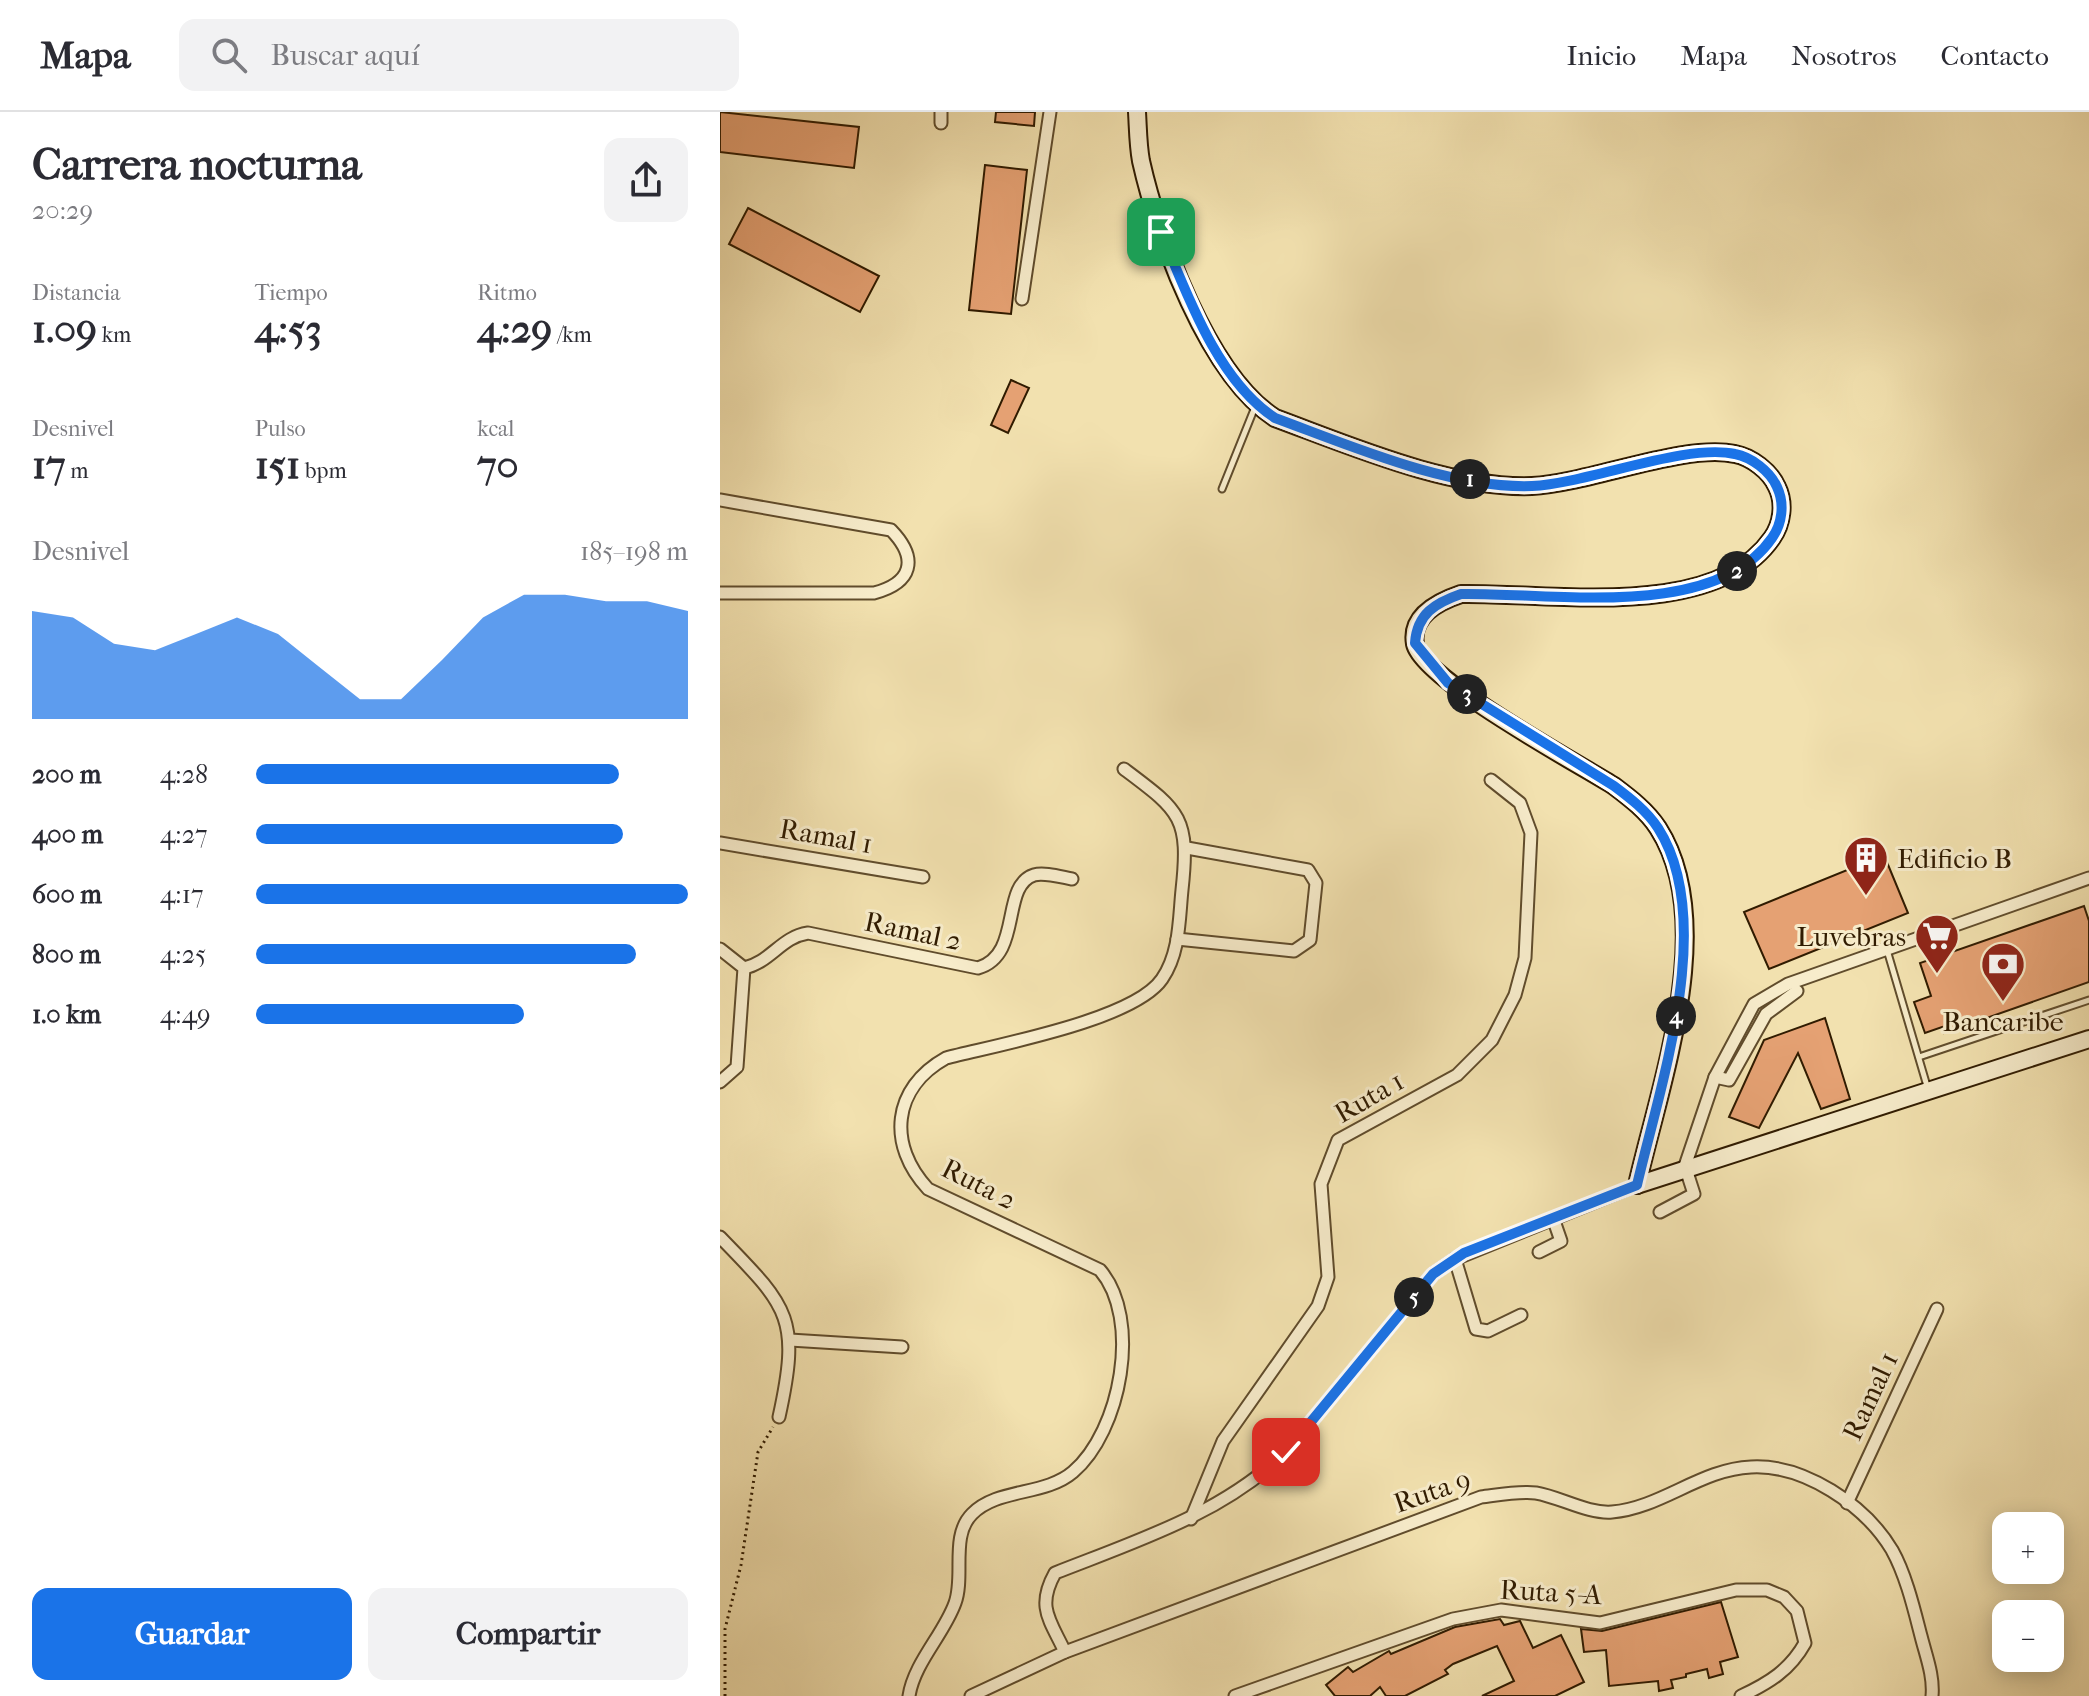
<!DOCTYPE html>
<html lang="es">
<head>
<meta charset="utf-8">
<style>
	:root { --surface:#fff; --page:#f2f2f3; --text:#2b2b33; --muted:#7c7c81; --line:#e1e1e2; --accent:#1a73e8 }
	body { margin:0; font-family:"IM FELL French Canon",serif; background:var(--page); color:var(--text); height:100vh; display:flex; flex-direction:column; font-size:30px; white-space:nowrap }
	* { box-sizing:border-box; margin:0 }
	p { font-size:26px; color:var(--muted) }
	.icon { flex:none; width:44px; height:44px; fill:none; stroke:currentColor; stroke-width:2; stroke-linecap:round; stroke-linejoin:round }
	.map { position:relative; flex:1; overflow:hidden }
	.details { display:flex; flex-direction:column; background:var(--surface); width:720px }
	.details>* { flex:none }
	.tools { position:absolute; left:1272px; top:1400px; display:grid; gap:16px }
	.tools a { display:grid; place-items:center; width:72px; height:72px; border-radius:16px; background:var(--surface); box-shadow:0 4px 20px #0003; font-size:40px }
	.pin { position:absolute; display:grid; place-items:center; width:68px; height:68px; color:#fff; margin:-34px; border-radius:16px; box-shadow:0 4px 12px #0006 }
	.km { position:absolute; width:40px; height:40px; margin:-20px; border-radius:50%; background:#222; color:#fff; font-size:22px; line-height:40px; text-align:center }
	.round { display:grid; place-items:center; flex:none; width:84px; height:84px; border-radius:16px; background:var(--page) }
	.head { display:flex; align-items:center; justify-content:space-between; height:136px; padding:0 32px }
	h1 { font-size:44px; font-weight:800; line-height:60px }
	.stats { display:grid; grid-template-columns:repeat(3,1fr); gap:12px; height:136px; padding:8px 32px }
	.stats div { display:grid; align-content:center }
	.stats b { font-size:40px; font-weight:800 }
	.stats small { font-size:22px; font-weight:400 }
	.stats p { font-size:22px }
	.chart { height:224px; padding:16px 32px }
	.chart p { display:flex; justify-content:space-between }
	.chart svg { width:100%; height:144px; margin-top:8px; fill:var(--accent); opacity:.7 }
	.button { display:flex; gap:16px; margin-top:auto; padding:16px 32px }
	.button a { flex:1; height:92px; border-radius:16px; background:var(--accent); color:#fff; font-size:32px; font-weight:800; line-height:92px; text-align:center }
	.button a+a { background:var(--page); color:var(--text) }
	ul { padding:0 32px; list-style:none; font-size:26px }
	li { display:grid; grid-template-columns:128px 96px 1fr; align-items:center; height:60px }
	li i { height:20px; border-radius:10px; background:var(--accent) }
	header { display:flex; align-items:center; gap:48px; box-sizing:border-box; height:112px; padding:0 40px; background:var(--surface); border-bottom:2px solid var(--line) }
	header strong { font-size:38px }
	nav { display:flex; gap:44px; margin-inline-start:auto; font-size:28px }
	.search { width:560px; height:72px; background:var(--page); display:flex; align-items:center; gap:20px; box-sizing:border-box; padding:0 28px; border-radius:16px; color:var(--muted); font-size:30px }
	main { display:flex; flex:1; min-height:0 }
	.map>svg:first-child { display:block }
</style>
</head>
<body>
<header>
<strong>Mapa</strong>
<div class="search"><svg class="icon" aria-label="search" viewBox="0 0 24 24"><circle cx="10" cy="10" r="6"/><path d="M15 15l6 6"/></svg>Buscar aquí</div>
<nav><a>Inicio</a><a>Mapa</a><a>Nosotros</a><a>Contacto</a></nav>
</header>
<main>
<section class="details">
<div class="head"><div><h1>Carrera nocturna</h1><p>20:29</p></div><a class="round"><svg class="icon" aria-label="share" viewBox="0 0 24 24"><path d="M12 15V3M7 8l5-5 5 5M5 13v7h14v-7"/></svg></a></div>
<div class="stats">
<div><p>Distancia</p><b>1.09<small> km</small></b></div>
<div><p>Tiempo</p><b>4:53</b></div>
<div><p>Ritmo</p><b>4:29<small> /km</small></b></div>
</div>
<div class="stats">
<div><p>Desnivel</p><b>17<small> m</small></b></div>
<div><p>Pulso</p><b>151<small> bpm</small></b></div>
<div><p>kcal</p><b>70</b></div>
</div>
<div class="chart"><p><span>Desnivel</span>185–198 m</p>
<svg viewBox="0 0 160 44" preserveAspectRatio="none"><path d="M0 44V11L10 13L20 21L30 23L40 18L50 13L60 18L70 28L80 38L90 38L100 26L110 13L120 6L130 6L140 8L150 8L160 11V44z"/></svg>
</div>
<ul>
<li><b>200 m</b>4:28<i style="width:84%"></i></li>
<li><b>400 m</b>4:27<i style="width:85%"></i></li>
<li><b>600 m</b>4:17<i style="width:100%"></i></li>
<li><b>800 m</b>4:25<i style="width:88%"></i></li>
<li><b>1.0 km</b>4:49<i style="width:62%"></i></li>
</ul>
<div class="button"><a>Guardar</a><a>Compartir</a></div>
</section>
<div class="map">
<svg width="1369" height="1584" viewBox="0 0 1369 1584">
	<rect width="100%" height="100%" fill="#f2e1af"/>
	<filter id="stains"><feTurbulence type="fractalNoise" baseFrequency=".0025" numOctaves="4"/><feColorMatrix values="0 0 0 0 .2 0 0 0 0 .09 0 0 0 0 .02 0 0 0 .5 -.17"/></filter>
	<radialGradient id="worn" r=".72"><stop offset=".6" stop-color="#630" stop-opacity="0"/><stop offset="1" stop-color="#630" stop-opacity=".3"/></radialGradient>
	<g fill="#e5a173" stroke="#301b00" stroke-width="2">
		<path d="M0,0l139,15 -5,41 -134,-16z"/>
		<path d="M276,0h39l-1,14 -39,-4z"/>
		<path d="M265,53l42,5 -16,144 -42,-4z"/>
		<path d="M28,96l131,68 -19,36 -131,-68z"/>
		<path d="M291,268l18,8 -21,45 -17,-8z"/>
		<path d="M1164,743l24,58 -139,56 -25,-57z"/>
		<path d="M1364,794l5,15v61l-145,51 -2,-6 -17,6 -11,-31 17,-6 -11,-33z"/>
		<path d="M1105,906l25,81 -29,10 -23,-56 -39,75 -30,-11 35,-77z"/>
		<path d="M1001,1490l17,55 -18,5 3,12 -14,4 -2,-9 -21,5v3l-15,3 2,8 -14,3 -1,-10 -49,5 -3,-36 -22,2 -3,-23 21,2z"/>
		<path d="M780,1507l4,6 16,-4 13,27 28,-13 23,47 -29,14h-73l32,-15 -17,-35 -44,18 -8,6 3,4 -43,22h-19l-6,-9 -10,9h-35l-9,-11 22,-18 5,5 36,-21 2,3 64,-27z"/>
	</g>
	<g fill="none" stroke-linecap="round" stroke-linejoin="round">
		<g stroke="#604c2c" stroke-width="9">
			<g id="lane">
				<path d="M502,377l33,-82"/>
				<path d="M1167,838l40,136"/>
				<path d="M1199,945l170,-57"/>
			</g>
		</g>
		<g stroke="#604c2c" stroke-width="15">
			<g id="street">
				<path d="M221,11v-11"/>
				<path d="M302,187l28,-187"/>
				<path d="M0,388l171,30c28,29 21,53 -17,63h-154"/>
				<path d="M0,731l203,34"/>
				<path d="M457,827l117,12 16,-11 6,-57 -8,-13 -121,-22"/>
				<path d="M0,837l24,19 -7,99 -17,15"/>
				<path d="M24,856c27,-6 37,-31 64,-35l170,35c45,-13 22,-82 56,-93 10,-3 27,2 38,4"/>
				<path d="M995,965l14,3 37,-66 31,-23"/>
				<path d="M940,1100l34,-18 -9,-28 30,-89 39,-73 34,-20 301,-106"/>
				<path d="M0,1125c68,70 81,80 59,180"/>
				<path d="M819,1140l22,-11 -8,-23"/>
				<path d="M735,1147l21,70 12,2 33,-16"/>
				<path d="M70,1228l112,7"/>
				<path d="M1127,1391l90,-194"/>
				<path d="M471,1407l32,-78 95,-135 10,-29 -7,-93 17,-44 119,-65 35,-35 23,-45 10,-37 6,-125 -11,-30 -29,-23"/>
				<path d="M345,1540c-15,-32 -29,-45 -10,-79 81,-32 167,-59 231,-121l147,-178 22,-15 182,-74"/>
				<path d="M189,1584c5,-33 35,-62 46,-93 10,-27 -5,-67 17,-89 25,-26 73,-18 101,-42 48,-41 69,-153 27,-202l-172,-81c-41,-44 -36,-101 18,-131 50,-13 188,-38 216,-79 18,-26 17,-60 20,-89 8,-73 -2,-79 -58,-121"/>
				<path d="M251,1584l94,-44 416,-155c17,-2 38,-6 55,-4 24,4 52,21 76,19 49,-4 89,-43 139,-45 53,-3 114,38 141,83 14,25 22,59 29,86 5,20 13,40 11,60"/>
				<path d="M515,1584l218,-77 48,-9 99,13 136,-33h31l17,7 13,14 8,32c-15,27 -36,40 -64,53"/>
			</g>
		</g>
		<g stroke="#301b00" stroke-width="20">
			<g id="secondary">
				<path d="M417,0c1,16 1,33 4,49 17,76 67,214 134,257 76,28 175,71 257,68 58,-3 152,-43 203,-32 16,3 35,17 42,33 8,16 5,37 -5,51 -58,84 -223,54 -311,56 -21,7 -51,21 -46,50 7,35 164,120 199,142 16,12 33,25 44,42 61,95 2,256 -21,357"/>
				<path d="M917,1073l452,-146"/>
			</g>
		</g>
		<path stroke="#301b00" stroke-width="3" stroke-dasharray="2 4" stroke-linecap="butt" d="M5,1584v-67l16,-64 17,-113 15,-25"/>
		<use href="#lane" stroke="#f7eccb" stroke-width="5"/>
		<use href="#street" stroke="#f7eccb" stroke-width="11"/>
		<use href="#secondary" stroke="#f7eccb" stroke-width="16"/>
	</g>
	<g fill="none" stroke-linecap="round" stroke-linejoin="round">
		<g stroke="#fff" stroke-width="16">
			<path id="route" d="M441,120c26,62 56,148 114,186 76,28 175,71 257,68 57,-3 153,-43 203,-32 16,3 35,17 42,33 8,17 5,37 -5,51 -58,84 -223,54 -311,56 -26,9 -44,20 -46,49l33,40 166,103c16,12 33,25 44,42 59,92 2,258 -21,357l-173,68 -31,21 -147,178"/>
		</g>
		<use href="#route" stroke="#1a73e8" stroke-width="10"/>
	</g>
	<defs>
		<g id="building-pin" transform="scale(2.3)"><path d="M0 17L-7.5 6A9.5 9.5 0 1 1 7.5 6Z" fill="#8f2418" stroke="#f7eccb"/><path d="M-4-6H4V6H1V3H-1V6H-4ZM-2.5-4.3h1.7v1.8h-1.7ZM.8-4.3h1.7v1.8H.8ZM-2.5-1h1.7V.8h-1.7ZM.8-1h1.7V.8H.8Z" fill="#fff"/></g>
		<g id="supermarket-pin" transform="scale(2.3)"><path d="M0 17L-7.5 6A9.5 9.5 0 1 1 7.5 6Z" fill="#8f2418" stroke="#f7eccb"/><path d="M-6-5.5h2.5l.6 2H6L4.5 2H-2.5L-4.4-4H-6ZM-1.5 3.2a1.3 1.3 0 1 0 .1 0ZM3 3.2a1.3 1.3 0 1 0 .1 0Z" fill="#fff"/></g>
		<g id="bank-pin" transform="scale(2.3)"><path d="M0 17L-7.5 6A9.5 9.5 0 1 1 7.5 6Z" fill="#8f2418" stroke="#f7eccb"/><path d="M-6-4H6V4H-6ZM0-2.3a2.3 2.3 0 1 0 0 4.6a2.3 2.3 0 1 0 0-4.6Z" fill="#fff"/></g>
	</defs>
	<g fill-rule="evenodd">
		<use href="#building-pin" x="1146" y="746"/>
		<use href="#supermarket-pin" x="1217" y="824"/>
		<use href="#bank-pin" x="1283" y="852"/>
	</g>
	<g text-anchor="middle" dominant-baseline="central" stroke-width="6" stroke-linejoin="round" paint-order="stroke">
		<g font-size="28" fill="#301b00" stroke="#f7eccb">
			<text transform="translate(106 724) rotate(10)">Ramal 1</text>
			<text transform="translate(193 819) rotate(12)">Ramal 2</text>
			<text transform="translate(649 985) rotate(-30)">Ruta 1</text>
			<text transform="translate(259 1072) rotate(27)">Ruta 2</text>
			<text transform="translate(1150 1284) rotate(-65)">Ramal 1</text>
			<text transform="translate(712 1379) rotate(-19)">Ruta 9</text>
			<text transform="translate(831 1480) rotate(3)">Ruta 5-A</text>
		</g>
		<g font-size="28" fill="#301b00" stroke="#f7eccb" text-anchor="start">
			<text x="1177" y="746">Edificio B</text>
			<text x="1186" y="824" text-anchor="end">Luvebras</text>
			<text x="1283" y="909" text-anchor="middle">Bancaribe</text>
		</g>
	</g>
	<rect width="100%" height="100%" filter="url(#stains)"/>
	<rect width="100%" height="100%" fill="url(#worn)"/>
</svg>
<div class="tools">
<a>+</a>
<a>−</a>
</div>
<div class="pin" style="left:441px;top:120px;background:#1e9e55"><svg class="icon" aria-label="arrive" viewBox="0 0 24 24"><path d="M6 21V4h12l-3 4 3 4H6"/></svg></div>
<div class="pin" style="left:566px;top:1340px;background:#d93025"><svg class="icon" aria-label="check" viewBox="0 0 24 24"><path d="M5 12l5 5 9-10"/></svg></div>
<b class="km" style="left:750px;top:367px">1</b>
<b class="km" style="left:1017px;top:459px">2</b>
<b class="km" style="left:747px;top:582px">3</b>
<b class="km" style="left:956px;top:904px">4</b>
<b class="km" style="left:694px;top:1185px">5</b>
</div>
</main>
</body>
</html>
